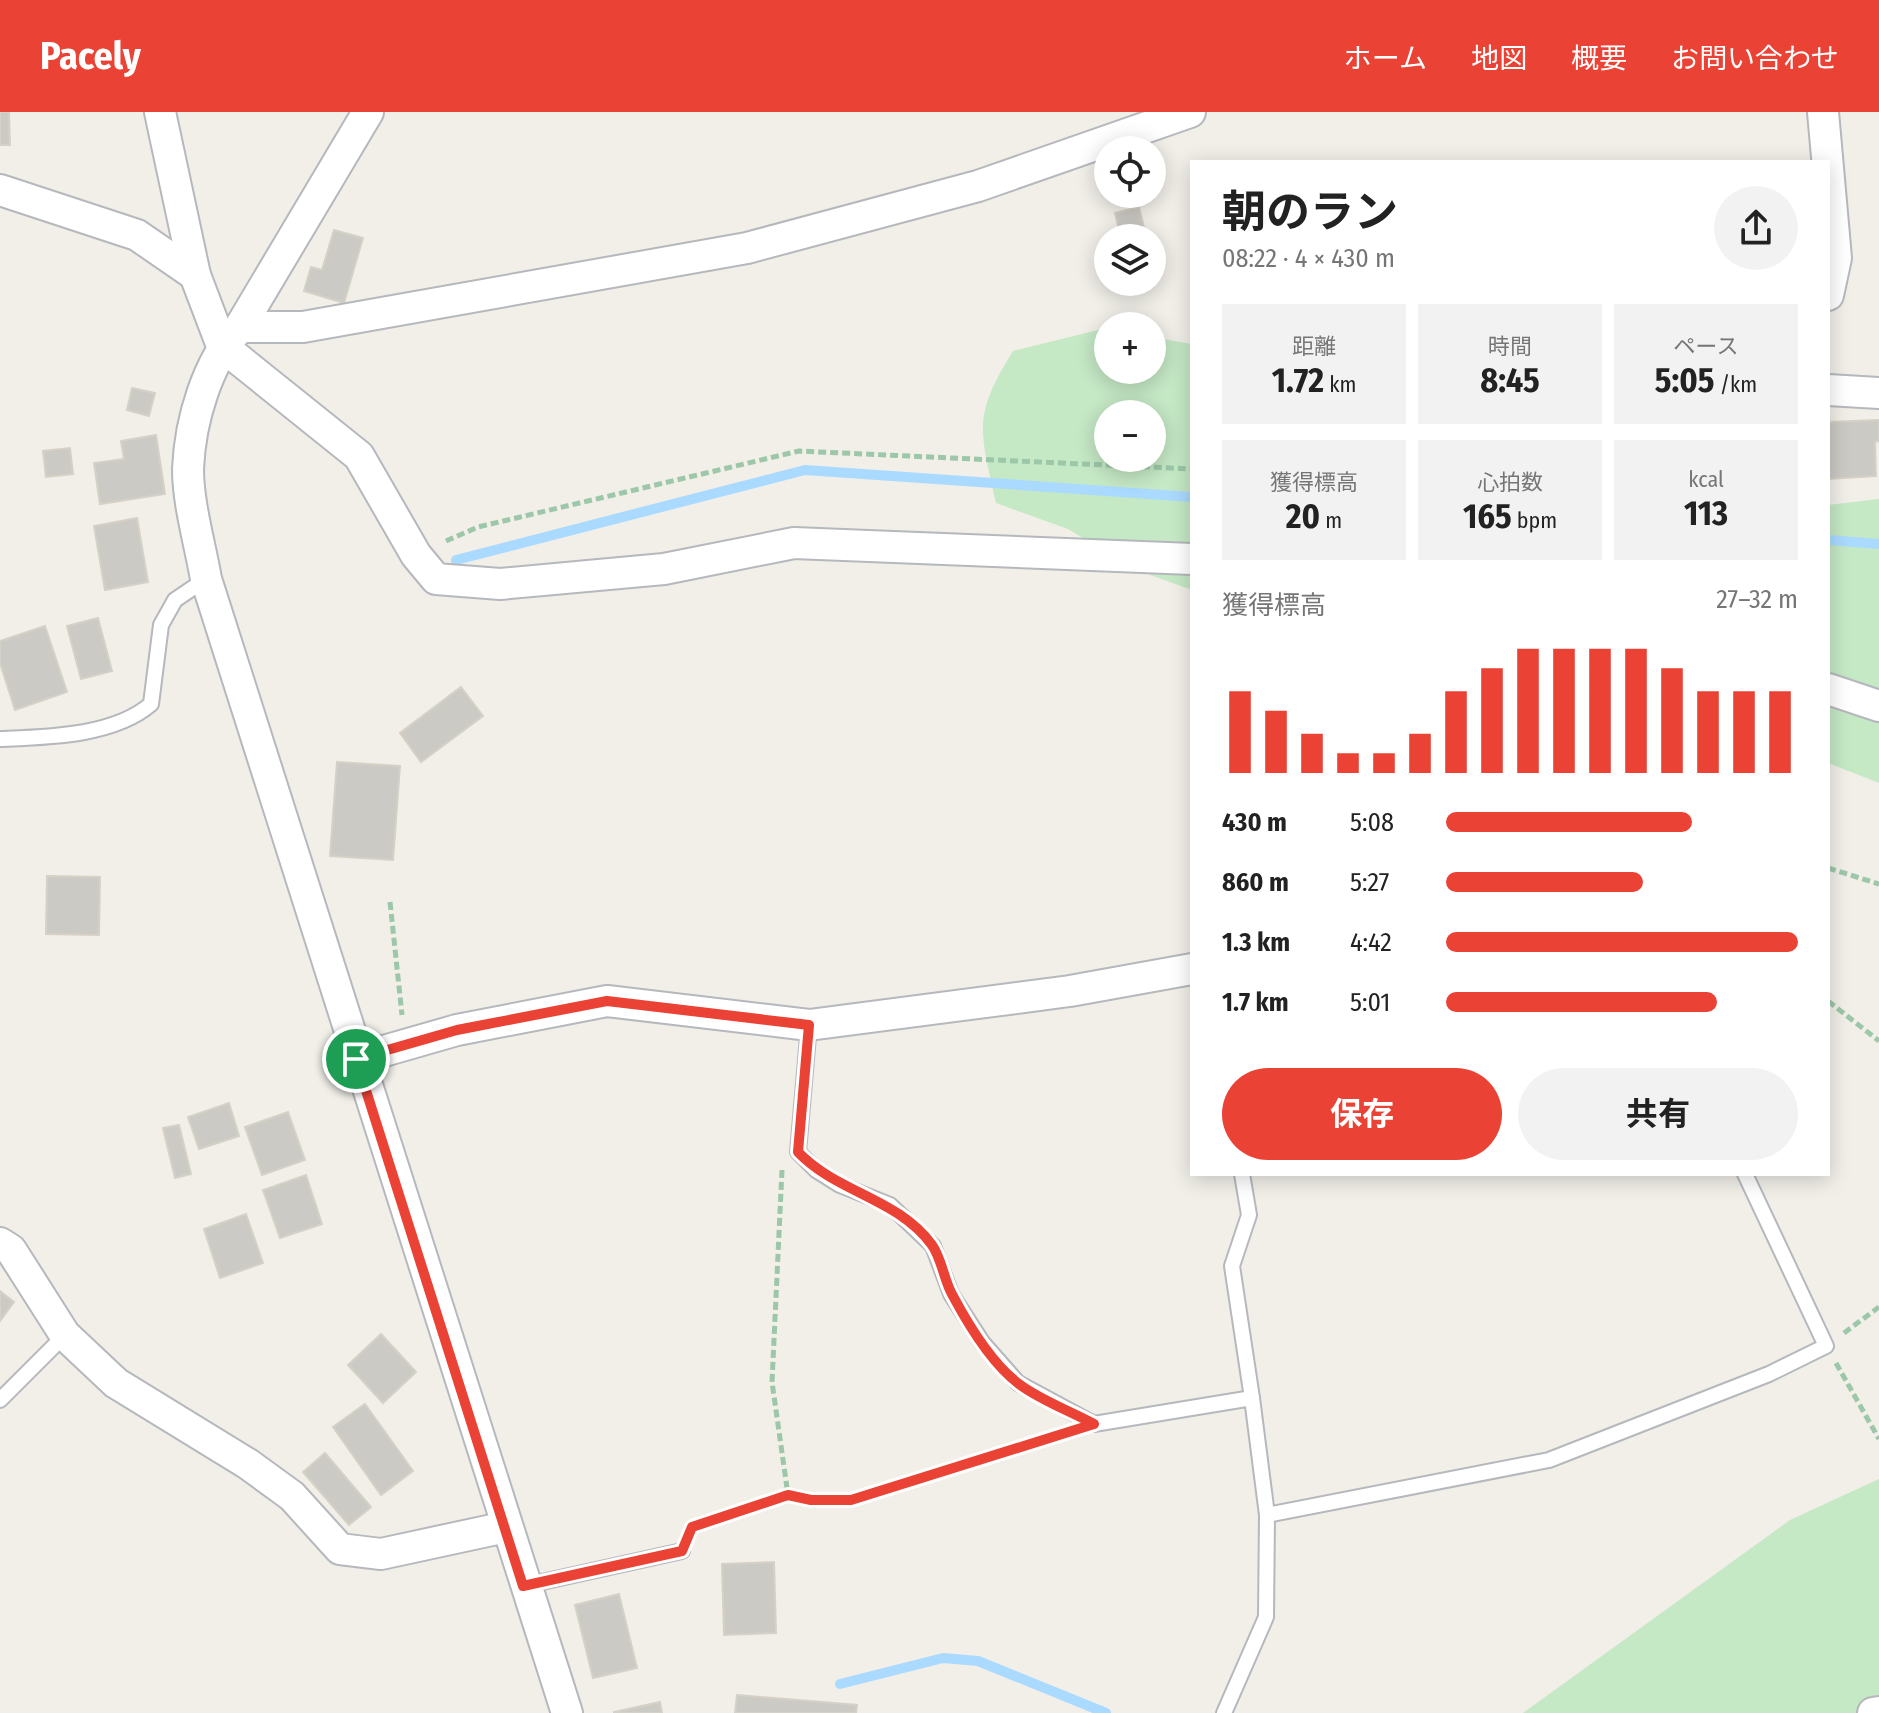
<!DOCTYPE html>
<html lang="ja">
<head>
<meta charset="utf-8">
<style>
	:root { --surface:#fff; --page:#f2f2f2; --text:#222; --muted:#767676; --accent:#ea4335 }
	body { margin:0; font-family:"Fira Sans Condensed","Noto Sans JP",sans-serif; background:var(--page); color:var(--text); height:100vh; display:flex; flex-direction:column; font-size:30px; white-space:nowrap }
	* { box-sizing:border-box; margin:0 }
	p { font-size:26px; color:var(--muted) }
	.icon { flex:none; width:44px; height:44px; fill:none; stroke:currentColor; stroke-width:2; stroke-linecap:round; stroke-linejoin:round }
	.map { position:relative; flex:1; overflow:hidden }
	.side { position:absolute; left:1190px; top:48px; width:640px; height:1016px; display:flex; flex-direction:column; background:var(--surface); border-radius:0px; box-shadow:0 4px 20px #0003 }
	.side>* { flex:none }
	.tools { position:absolute; left:1094px; top:24px; display:grid; gap:16px }
	.tools a { display:grid; place-items:center; width:72px; height:72px; border-radius:50%; background:var(--surface); box-shadow:0 4px 20px #0003; font-size:40px }
	.pin { position:absolute; display:grid; place-items:center; width:68px; height:68px; color:#fff; margin:-34px; border:4px solid #fff; border-radius:50%; box-shadow:0 2px 8px #0007 }
	.round { display:grid; place-items:center; flex:none; width:84px; height:84px; border-radius:42px; background:var(--page) }
	.head { display:flex; align-items:center; justify-content:space-between; height:136px; padding:0 32px }
	h1 { font-size:44px; font-weight:700; line-height:60px }
	.stats { display:grid; grid-template-columns:repeat(3,1fr); gap:12px; height:136px; padding:8px 32px }
	.stats div { display:grid; align-content:center; border-radius:0px; background:var(--page); text-align:center }
	.stats b { font-size:34px; font-weight:700 }
	.stats small { font-size:22px; font-weight:400 }
	.stats p { font-size:22px }
	.chart { height:224px; padding:16px 32px }
	.chart p { display:flex; justify-content:space-between }
	.chart svg { width:100%; height:144px; margin-top:8px; stroke:var(--accent); stroke-width:6 }
	.cta { display:flex; gap:16px; margin-top:auto; padding:16px 32px }
	.cta a { flex:1; height:92px; border-radius:48px; background:var(--accent); color:#fff; font-size:32px; font-weight:700; line-height:92px; text-align:center }
	.cta a+a { background:var(--page); color:var(--text) }
	ul { padding:0 32px; list-style:none; font-size:26px }
	li { display:grid; grid-template-columns:128px 96px 1fr; align-items:center; height:60px }
	li i { height:20px; border-radius:10px; background:var(--accent) }
	header { display:flex; align-items:center; gap:48px; box-sizing:border-box; height:112px; padding:0 40px; background:var(--accent); color:#fff }
	header strong { font-size:38px }
	nav { display:flex; gap:44px; margin-inline-start:auto; font-size:28px }
	.map>svg:first-child { display:block }
</style>
</head>
<body>
<header>
<strong>Pacely</strong>
<nav><a>ホーム</a><a>地図</a><a>概要</a><a>お問い合わせ</a></nav>
</header>
<div class="map">
<svg width="1879" height="1601" viewBox="0 0 1879 1601">
	<rect width="100%" height="100%" fill="#f1efe8"/>
	<g fill="#c5e8c5" fill-rule="evenodd">
		<path d="M1102,217l6,1v40h44v-33l40,7v246l-58,-21 -66,-40 -72,-26c-16,-73 -24,-86 17,-152zM1108,302h44v44h-44z"/>
		<path d="M1879,387v284l-51,-20v-258z"/>
		<path d="M1879,1367v234h-356l267,-193z"/>
	</g>
	<g fill="none" stroke-linecap="round" stroke-linejoin="round">
		<g stroke="#aadaff" stroke-width="10">
			<path d="M1828,428l51,4"/>
			<path d="M456,448l349,-90 387,27"/>
			<path d="M840,1572l103,-26 35,3 128,52"/>
		</g>
	</g>
	<g fill="#cccac5" stroke="#d6d1c6" stroke-width="2">
		<path d="M0,0h9l1,33h-10z"/>
		<path d="M1139,95l5,21 -24,6 -5,-21z"/>
		<path d="M334,118l29,8 -19,65 -40,-12 7,-24 11,3z"/>
		<path d="M132,276l23,5 -6,23 -22,-6z"/>
		<path d="M1879,308v21l-4,1 1,34 -48,3v-57z"/>
		<path d="M156,323l9,59 -65,10 -6,-41 30,-4 -3,-18z"/>
		<path d="M70,336l3,26 -27,3 -3,-26z"/>
		<path d="M137,406l11,64 -43,8 -11,-64z"/>
		<path d="M98,506l14,53 -31,8 -14,-53z"/>
		<path d="M45,514l22,66 -52,18 -15,-47v-22z"/>
		<path d="M461,575l22,29 -62,46 -21,-29z"/>
		<path d="M337,650l63,4 -7,94 -63,-4z"/>
		<path d="M47,764l53,1 -1,58 -53,-1z"/>
		<path d="M229,991l10,33 -40,13 -11,-32z"/>
		<path d="M288,1000l17,48 -43,15 -17,-48z"/>
		<path d="M179,1013l12,49 -16,4 -12,-50z"/>
		<path d="M306,1063l16,49 -42,14 -17,-48z"/>
		<path d="M246,1102l17,49 -43,15 -16,-49z"/>
		<path d="M0,1179l14,11 -14,19z"/>
		<path d="M381,1222l35,38 -33,31 -35,-38z"/>
		<path d="M365,1292l48,67 -32,24 -48,-68z"/>
		<path d="M325,1341l46,54 -22,18 -46,-53z"/>
		<path d="M774,1450l2,71 -52,2 -2,-71z"/>
		<path d="M619,1482l18,74 -44,10 -18,-73z"/>
		<path d="M737,1583l120,10 -1,8h-121z"/>
		<path d="M660,1590l2,11h-48v-1z"/>
	</g>
	<g fill="none" stroke-linecap="round" stroke-linejoin="round">
		<g stroke="#b5b8bc" stroke-width="18">
			<g id="lane">
				<path d="M0,627c48,-2 114,-3 151,-35l10,-79 14,-25 31,-21"/>
				<path d="M809,913l-11,127 18,18 24,15 50,20 43,41 18,48 31,48 36,41 76,41 158,-26 15,117 -1,102 -42,96"/>
				<path d="M1242,1062l7,41 -17,51 20,132"/>
				<path d="M0,1288l65,-65"/>
				<path d="M1267,1403l282,-55 220,-86 57,-28 -81,-172"/>
				<path d="M524,1474l158,-35"/>
			</g>
		</g>
		<g stroke="#b5b8bc" stroke-width="34">
			<g id="street">
				<path d="M160,0l35,163 27,71 137,110 57,99 20,24 64,5 164,-15 130,-26 398,16"/>
				<path d="M368,0l-128,215c-33,35 -50,94 -52,142 0,35 12,75 18,110l361,1134"/>
				<path d="M1823,0l13,146 -8,37"/>
				<path d="M0,78l137,45 58,40"/>
				<path d="M240,215h63l444,-79 231,-62 212,-74"/>
				<path d="M1828,278l51,3"/>
				<path d="M1828,577l51,17"/>
				<path d="M356,947l101,-29 150,-29 202,24 261,-34 122,-22"/>
				<path d="M0,1131l11,7 54,85 51,48 132,81 44,32 48,53 41,5 125,-27"/>
				<path d="M1873,1601l6,-1"/>
			</g>
		</g>
		<g stroke="#9cc7a9" stroke-width="5" stroke-dasharray="8 4" stroke-linecap="butt">
			<path d="M446,429l32,-14 321,-76 393,18"/>
			<path d="M1828,756l51,16"/>
			<path d="M390,790l12,113"/>
			<path d="M1828,889l51,40"/>
			<path d="M782,1058l-10,212 16,113"/>
			<path d="M1844,1221l35,-26"/>
			<path d="M1836,1251l43,76"/>
			<path d="M690,1418l98,-35 23,5h40l212,-66"/>
		</g>
		<use href="#lane" stroke="#fff" stroke-width="14"/>
		<use href="#street" stroke="#fff" stroke-width="30"/>
	</g>
	<g fill="none" stroke-linecap="round" stroke-linejoin="round">
		<g stroke="#fff" stroke-width="16">
			<path id="route" d="M607,889l202,24 -11,127c39,41 100,46 134,93 10,14 12,36 21,51 16,30 38,67 66,88 21,16 51,27 75,40l-243,76h-40l-23,-5 -96,32 -10,24 -159,35 -167,-527 101,-29z"/>
		</g>
		<use href="#route" stroke="#ea4335" stroke-width="10"/>
	</g>
</svg>
<div class="tools">
<a><svg class="icon" aria-label="locate" viewBox="0 0 24 24"><circle cx="12" cy="12" r="6"/><path d="M12 2v4M12 18v4M2 12h4M18 12h4"/></svg></a>
<a><svg class="icon" aria-label="layers" viewBox="0 0 24 24"><path d="M12 4l9 5-9 5-9-5zM3 14l9 5 9-5"/></svg></a>
<a>+</a>
<a>−</a>
</div>
<div class="pin" style="left:356px;top:947px;background:#1e9e55"><svg class="icon" aria-label="arrive" viewBox="0 0 24 24"><path d="M6 21V4h12l-3 4 3 4H6"/></svg></div>
<section class="side">
<div class="head"><div><h1>朝のラン</h1><p>08:22 · 4 × 430 m</p></div><a class="round"><svg class="icon" aria-label="share" viewBox="0 0 24 24"><path d="M12 15V3M7 8l5-5 5 5M5 13v7h14v-7"/></svg></a></div>
<div class="stats">
<div><p>距離</p><b>1.72<small> km</small></b></div>
<div><p>時間</p><b>8:45</b></div>
<div><p>ペース</p><b>5:05<small> /km</small></b></div>
</div>
<div class="stats">
<div><p>獲得標高</p><b>20<small> m</small></b></div>
<div><p>心拍数</p><b>165<small> bpm</small></b></div>
<div><p>kcal</p><b>113</b></div>
</div>
<div class="chart"><p><span>獲得標高</span>27–32 m</p>
<svg viewBox="0 0 160 44" preserveAspectRatio="none"><path d="M5 44V19M15 44V25M25 44V32M35 44V38M45 44V38M55 44V32M65 44V19M75 44V12M85 44V6M95 44V6M105 44V6M115 44V6M125 44V12M135 44V19M145 44V19M155 44V19"/></svg>
</div>
<ul>
<li><b>430 m</b>5:08<i style="width:70%"></i></li>
<li><b>860 m</b>5:27<i style="width:56%"></i></li>
<li><b>1.3 km</b>4:42<i style="width:100%"></i></li>
<li><b>1.7 km</b>5:01<i style="width:77%"></i></li>
</ul>
<div class="cta"><a>保存</a><a>共有</a></div>
</section>
</div>
</body>
</html>
